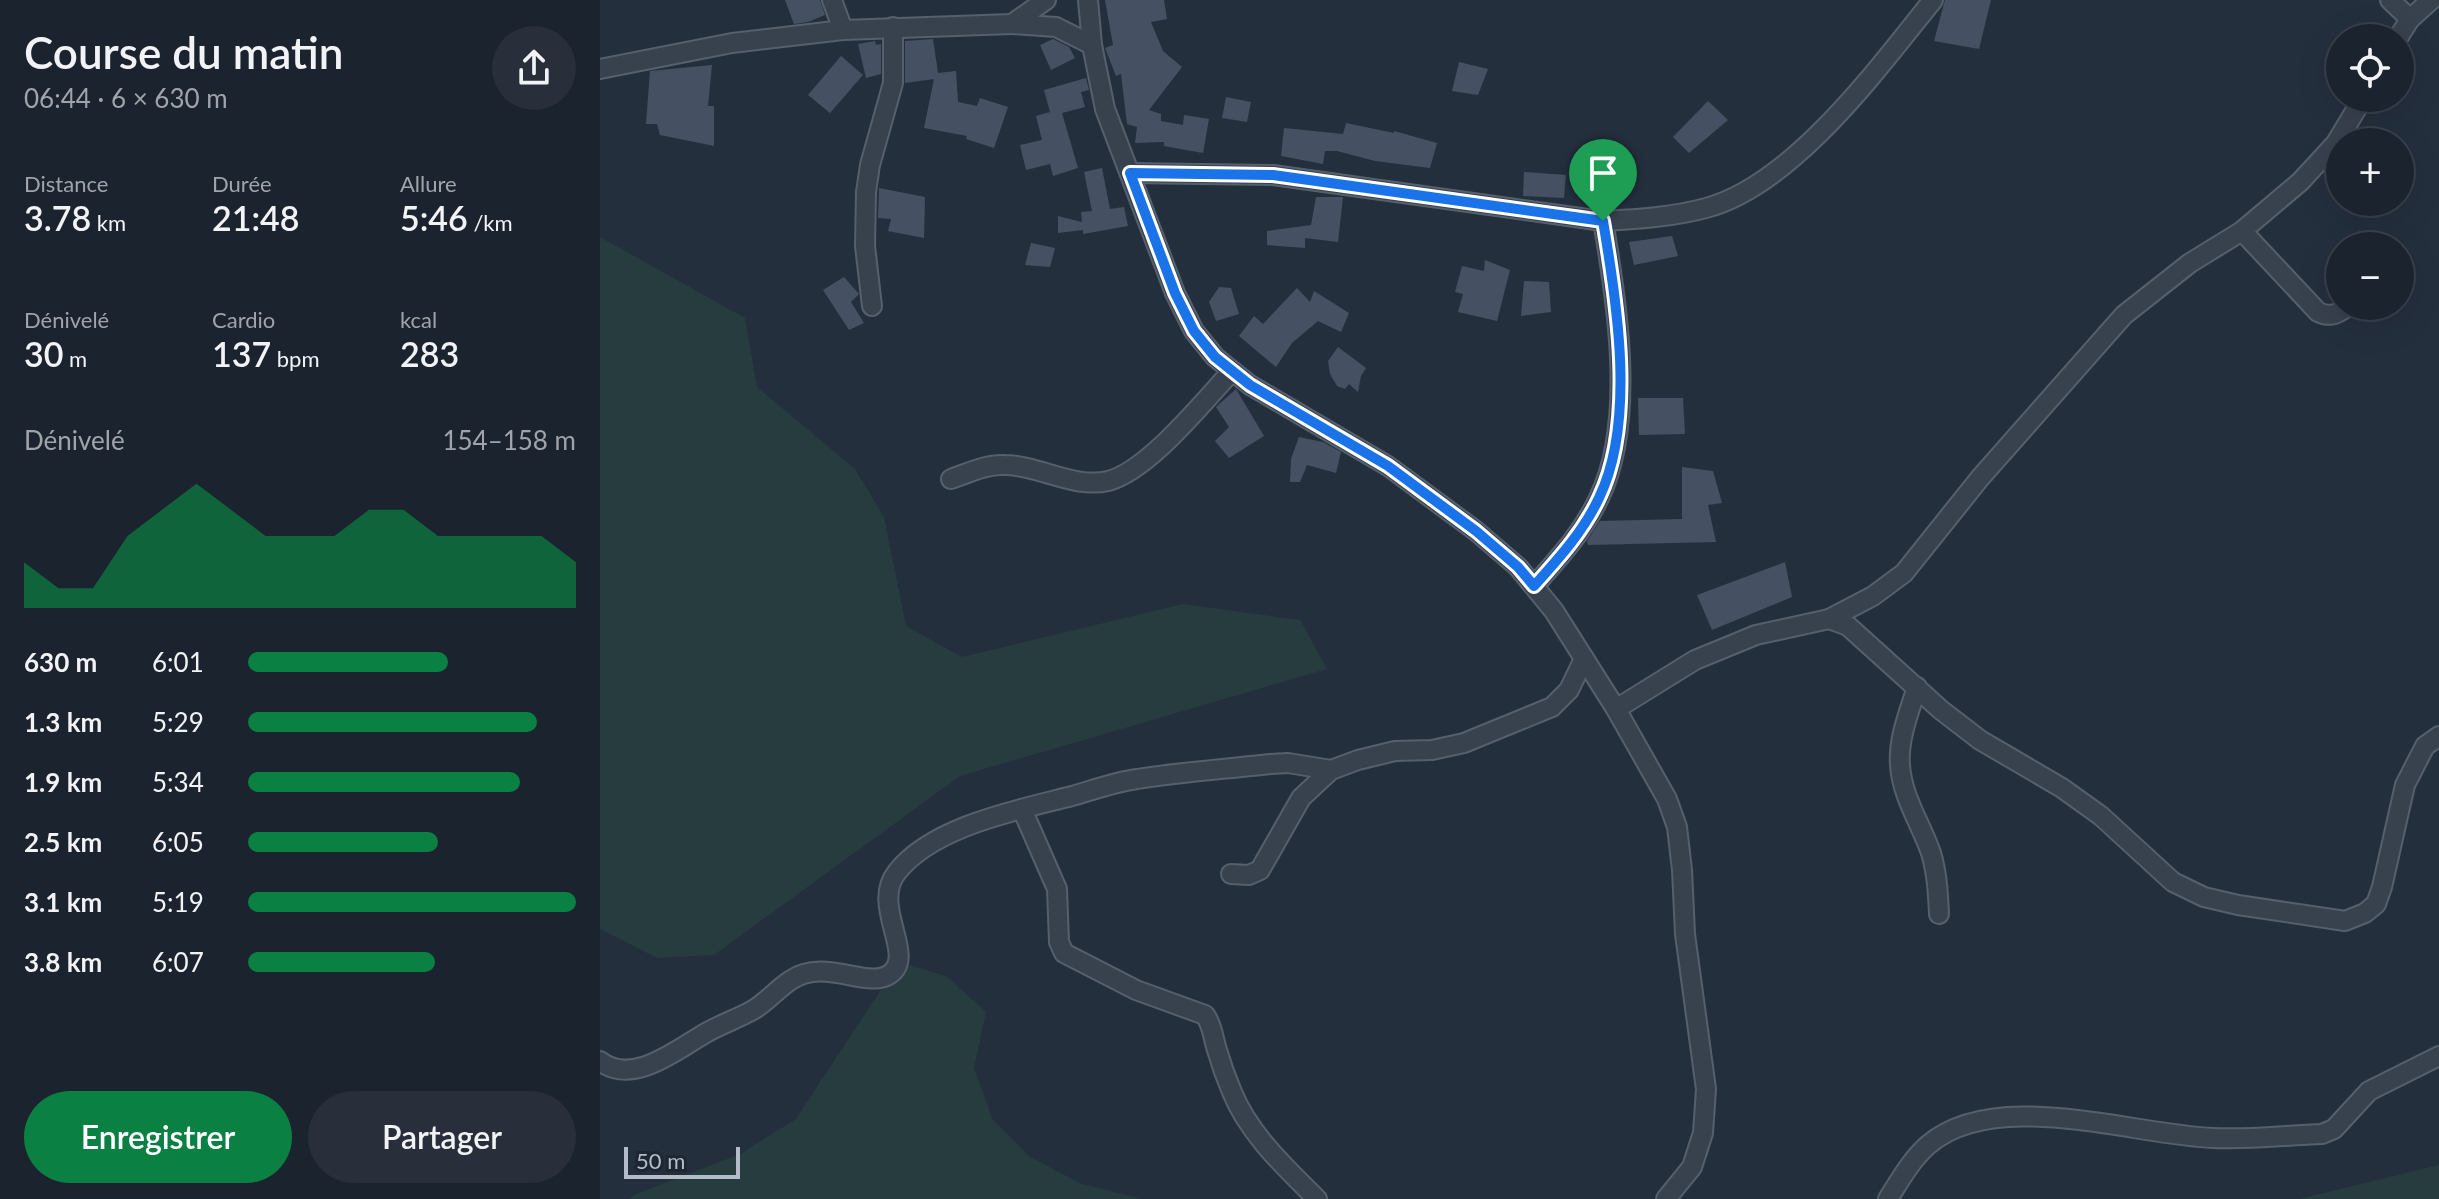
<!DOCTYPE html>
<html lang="fr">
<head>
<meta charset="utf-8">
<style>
	:root { --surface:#1b232e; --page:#282f3a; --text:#f1f3f6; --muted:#a0a4aa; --line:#39404a; --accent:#0b8043 }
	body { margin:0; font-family:Lato,sans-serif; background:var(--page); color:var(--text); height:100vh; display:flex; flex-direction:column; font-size:30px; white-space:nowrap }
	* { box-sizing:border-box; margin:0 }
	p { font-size:26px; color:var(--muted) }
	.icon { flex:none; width:44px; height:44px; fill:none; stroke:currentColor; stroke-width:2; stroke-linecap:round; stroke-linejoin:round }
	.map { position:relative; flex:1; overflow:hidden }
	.side { display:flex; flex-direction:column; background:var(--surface); width:600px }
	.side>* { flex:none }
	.controls { position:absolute; left:1726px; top:24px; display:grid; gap:16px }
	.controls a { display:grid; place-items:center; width:88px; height:88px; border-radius:50%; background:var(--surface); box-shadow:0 8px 32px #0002,0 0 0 2px var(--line); font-size:40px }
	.scale { position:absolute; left:24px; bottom:20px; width:116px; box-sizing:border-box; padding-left:8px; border:4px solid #b4bcc9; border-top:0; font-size:22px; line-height:28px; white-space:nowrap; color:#b4bcc9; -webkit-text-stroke:6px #1d2633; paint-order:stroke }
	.pin { position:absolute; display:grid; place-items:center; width:68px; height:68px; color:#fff; margin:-82px -34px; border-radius:50% 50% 50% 0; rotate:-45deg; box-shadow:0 0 8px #0007 }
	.pin .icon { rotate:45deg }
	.round { display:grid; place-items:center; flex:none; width:84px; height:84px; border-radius:42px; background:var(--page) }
	.head { display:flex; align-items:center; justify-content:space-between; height:136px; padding:0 24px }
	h1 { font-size:44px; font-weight:600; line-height:60px }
	.metrics { display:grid; grid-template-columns:repeat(3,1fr); gap:12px; height:136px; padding:8px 24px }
	.metrics div { display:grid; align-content:center }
	.metrics b { font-size:34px; font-weight:600 }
	.metrics small { font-size:22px; font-weight:400 }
	.metrics p { font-size:22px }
	.chart { height:224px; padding:16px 24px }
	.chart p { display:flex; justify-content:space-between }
	.chart svg { width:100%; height:144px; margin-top:8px; fill:var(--accent); opacity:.7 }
	.button { display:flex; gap:16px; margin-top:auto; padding:16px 24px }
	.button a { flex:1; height:92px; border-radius:48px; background:var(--accent); color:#fff; font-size:32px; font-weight:600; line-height:92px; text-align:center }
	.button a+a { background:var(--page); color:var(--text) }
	ul { padding:0 24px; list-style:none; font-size:26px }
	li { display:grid; grid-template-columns:128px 96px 1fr; align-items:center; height:60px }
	li i { height:20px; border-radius:10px; background:var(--accent) }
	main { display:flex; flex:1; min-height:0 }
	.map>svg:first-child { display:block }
</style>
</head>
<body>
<main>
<section class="side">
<div class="head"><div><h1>Course du matin</h1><p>06:44 · 6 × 630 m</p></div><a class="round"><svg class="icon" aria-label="share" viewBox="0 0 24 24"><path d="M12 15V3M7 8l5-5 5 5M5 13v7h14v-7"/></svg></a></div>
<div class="metrics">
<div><p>Distance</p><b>3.78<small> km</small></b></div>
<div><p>Durée</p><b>21:48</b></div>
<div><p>Allure</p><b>5:46<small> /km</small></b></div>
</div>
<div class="metrics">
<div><p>Dénivelé</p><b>30<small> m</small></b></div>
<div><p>Cardio</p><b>137<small> bpm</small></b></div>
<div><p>kcal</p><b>283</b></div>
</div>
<div class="chart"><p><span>Dénivelé</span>154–158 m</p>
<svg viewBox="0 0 160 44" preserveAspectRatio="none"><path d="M0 44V30L10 38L20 38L30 22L40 14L50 6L60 14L70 22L80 22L90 22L100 14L110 14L120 22L130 22L140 22L150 22L160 30V44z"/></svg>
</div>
<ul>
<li><b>630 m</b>6:01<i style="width:61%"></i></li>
<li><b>1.3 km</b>5:29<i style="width:88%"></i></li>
<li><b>1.9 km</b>5:34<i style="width:83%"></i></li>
<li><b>2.5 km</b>6:05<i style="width:58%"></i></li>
<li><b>3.1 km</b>5:19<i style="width:100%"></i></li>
<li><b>3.8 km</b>6:07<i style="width:57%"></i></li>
</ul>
<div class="button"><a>Enregistrer</a><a>Partager</a></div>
</section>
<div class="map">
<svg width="1839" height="1199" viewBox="0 0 1839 1199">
	<rect width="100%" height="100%" fill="#242f3e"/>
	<g fill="#263c3f">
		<path d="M0,237l145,81 12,69 98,82 29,48 22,109 56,31 221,-53 117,16 27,49 -367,107 -246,179 -57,3 -57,-29z"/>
		<path d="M299,962l47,14 40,36 -12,56 19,52 37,37 52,27 60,15h-512l4,-4 106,-41 56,-35z"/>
		<path d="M1839,1165v34h-140z"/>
	</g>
	<g fill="#455162">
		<path d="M185,0h35l5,15 -17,7 -14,2z"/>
		<path d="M505,0h59l3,19 -16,3 12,29 19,16 -33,43 12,4v7l22,4 1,-10 25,4 -6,34 -39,-7v-4l-29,1 2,-16 -10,-3 -6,-50 -5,2 -11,-28 8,-3z"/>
		<path d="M1345,0h46l-12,49 -45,-8z"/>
		<path d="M333,39l5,34 18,-2 2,31 19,4 3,-8 28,9 -14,41 -28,-9 1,-3 -43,-8 10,-49 -29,4v-42z"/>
		<path d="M453,39l16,8 6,11 -24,12 -11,-25z"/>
		<path d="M275,41l1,4 5,-1v30l-15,4 -8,-34z"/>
		<path d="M241,56l22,19 -33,38 -22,-18z"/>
		<path d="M859,62l29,7 -10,26 -26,-4z"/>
		<path d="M112,65l-4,41h6v40l-54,-11 -3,-11h-11l4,-53z"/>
		<path d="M486,78l3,12 -8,2 4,15 -23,6 16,55 -25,8 -3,-12 -24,6 -6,-25 22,-5 -6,-24 14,-4 -6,-22z"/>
		<path d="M626,97l25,5 -4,20 -25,-4z"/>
		<path d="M1108,101l20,19 -39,33 -16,-16z"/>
		<path d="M746,123l48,10v-2l43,12 -7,25 -55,-7 -38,-10h-12l-2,13 -42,-8 3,-28 59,6z"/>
		<path d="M502,168l8,41 14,-2 4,19 -45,8v-4l-25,3v-17l24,6 -1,-10 11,-1 -8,-39z"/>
		<path d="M924,172l42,3 -2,23 -41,-2z"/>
		<path d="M279,188l46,9 -1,41 -36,-7 3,-12 -13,-1z"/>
		<path d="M716,197h27l-5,45 -33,-4v10l-38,-3v-14l44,-6z"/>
		<path d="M1072,236l6,20 -44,9 -5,-23z"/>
		<path d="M431,243l24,5 -5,19 -25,-2z"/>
		<path d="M885,260l25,10 -13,51 -39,-9 5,-18 -8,-2 7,-26 22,5z"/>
		<path d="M244,277l15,17 -8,8 13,21 -15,7 -26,-40z"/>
		<path d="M924,281l25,1 2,30 -30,4z"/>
		<path d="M619,287l12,1 8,26 -23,7 -7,-19z"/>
		<path d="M697,288l13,14 4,-11 35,22 -8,19 -23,-11 -26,22 -16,24 -37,-31 15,-20 9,8z"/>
		<path d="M738,347l28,21 -5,8 -3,16 -9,-8 -4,5 -8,-3 -7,-12 -2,-13z"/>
		<path d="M636,389l28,47 -35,22 -14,-17 14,-14 -13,-20z"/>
		<path d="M1038,398h45l2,36 -46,1z"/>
		<path d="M699,437l24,5 18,10 -5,21 -29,-8 -7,17h-10l1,-23z"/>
		<path d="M1082,467l31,4 9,32 -14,2 8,37 -128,3 -1,-4 13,-20 82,-2z"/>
		<path d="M1185,562l7,35 -80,33 -15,-35z"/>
	</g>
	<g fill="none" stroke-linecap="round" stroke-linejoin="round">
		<g stroke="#565f6c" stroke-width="22">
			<g id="minor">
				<path d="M232,0l11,30"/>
				<path d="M488,0l4,45 13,64 70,184 19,38 21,26 35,28 138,81 88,65 42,36 36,44 62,98 51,90 10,28 5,43 3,64 21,155 -3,44 -11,34 -26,32"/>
				<path d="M1790,0l20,19"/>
				<path d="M412,24l44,3 36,18"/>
				<path d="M1798,38l12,-19 21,-19"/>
				<path d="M0,69l132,-26 111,-13 169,-6 34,-24"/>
				<path d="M530,173l143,2 330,46c35,-2 70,-4 103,-13 87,-23 172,-140 227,-208"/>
				<path d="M1642,231l76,81c13,6 20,2 30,-6"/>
				<path d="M272,306l-7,-60 1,-54 4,-27 23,-82v-56"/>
				<path d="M351,479c17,-6 35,-15 54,-14 33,0 69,24 103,16 40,-10 95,-79 124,-110"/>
				<path d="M934,586c25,-28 49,-54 65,-88 37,-76 18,-196 4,-277"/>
				<path d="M1229,619l19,7 93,84 39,30 82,48 39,28 72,66 31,15 34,8 107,16 20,-8 11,-9 6,-17 23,-102 20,-39 14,-10"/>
				<path d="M1317,687c-8,25 -19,52 -17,78 2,32 21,59 31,88 6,20 7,40 8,61"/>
				<path d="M1016,709l79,-49 61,-25 73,-16 44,-23 31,-23 76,-95 144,-163 66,-52 52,-32 58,-49 36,-39 27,-45"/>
				<path d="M422,809l35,80 2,53 5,11 72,37 69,25c8,11 8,23 12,35 4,14 9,28 15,42 17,42 53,75 85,107"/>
				<path d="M631,874l18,1 11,-5 41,-72 30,-28"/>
				<path d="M0,1061c32,25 75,-10 104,-27 15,-9 33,-15 49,-24 14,-8 24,-21 38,-30 34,-23 77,10 99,-6 27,-19 -20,-68 7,-102 36,-46 121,-62 175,-76 21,-6 43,-14 65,-17 44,-7 89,-10 133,-15l18,-1 43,7 27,-10 37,-9 37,-1 32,-7 88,-36 17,-17 15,-31"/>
				<path d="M1288,1199c12,-19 23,-39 40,-54 67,-58 205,-10 285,-7 36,2 73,-3 109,-4l12,-5 35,-38 70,-35"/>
			</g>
		</g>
		<use href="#minor" stroke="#38414e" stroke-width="18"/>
	</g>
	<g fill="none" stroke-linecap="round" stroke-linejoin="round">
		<g stroke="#fff" stroke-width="16">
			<path id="route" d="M530,173l143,2 330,46c14,81 33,201 -4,277 -16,34 -40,60 -65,88l-16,-19 -42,-36 -88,-65 -138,-81 -35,-28 -21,-26 -19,-38z"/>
		</g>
		<use href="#route" stroke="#1a73e8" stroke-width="10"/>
	</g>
</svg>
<div class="controls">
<a><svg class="icon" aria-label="locate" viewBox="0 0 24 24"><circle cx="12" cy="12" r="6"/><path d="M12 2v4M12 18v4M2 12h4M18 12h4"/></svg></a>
<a>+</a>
<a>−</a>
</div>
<div class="scale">50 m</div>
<div class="pin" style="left:1003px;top:221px;background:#1e9e55"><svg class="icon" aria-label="arrive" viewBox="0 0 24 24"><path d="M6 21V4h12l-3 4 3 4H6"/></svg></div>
</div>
</main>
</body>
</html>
